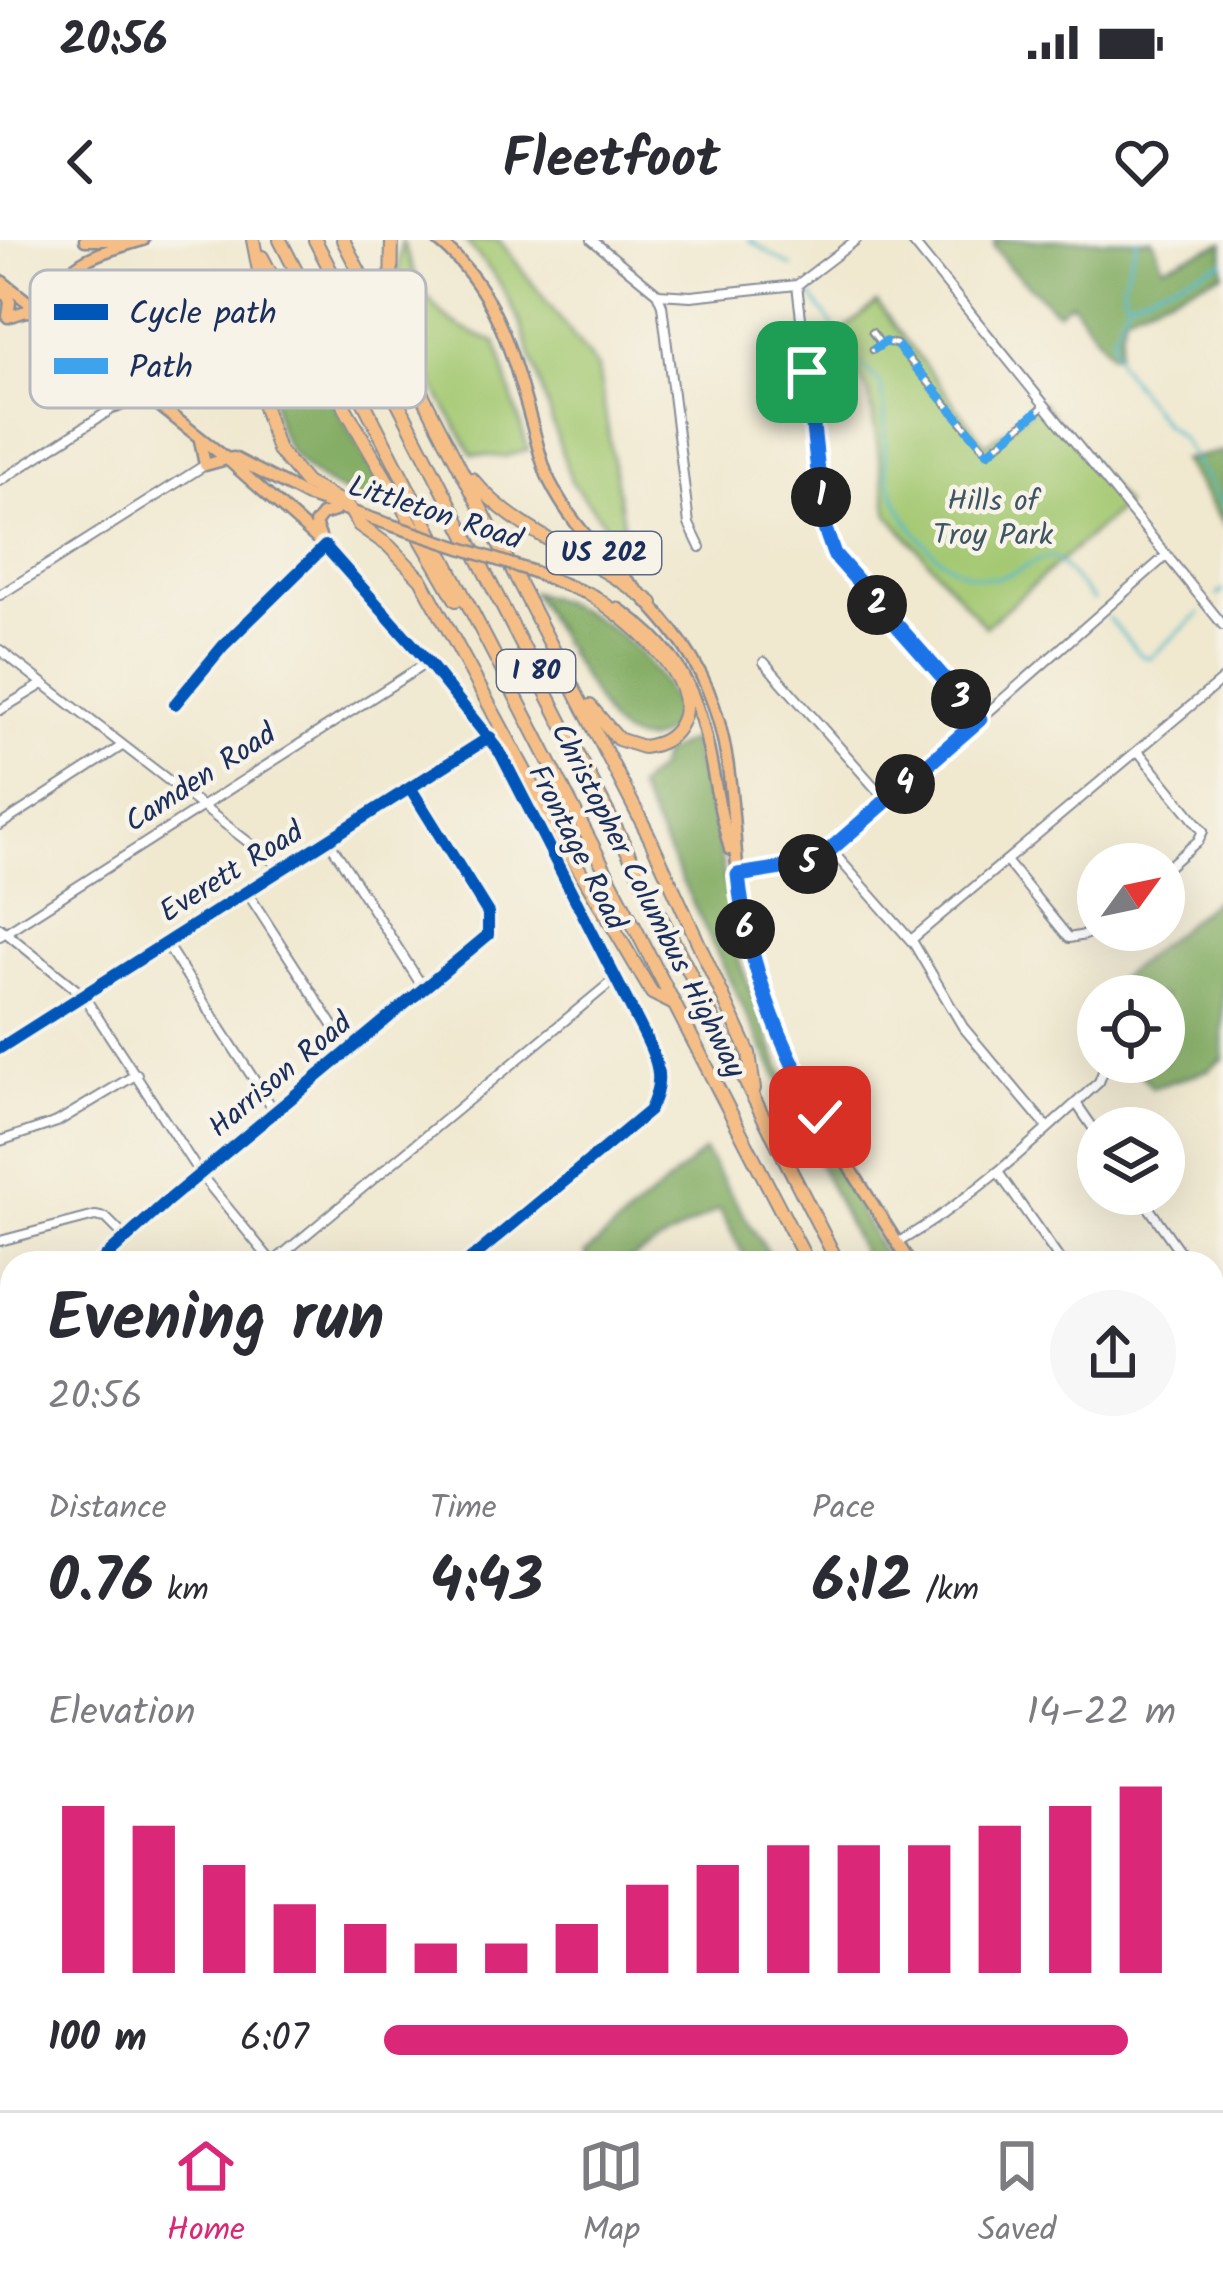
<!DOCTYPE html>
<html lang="en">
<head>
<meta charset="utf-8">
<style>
	:root { --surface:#fff; --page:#f7f7f7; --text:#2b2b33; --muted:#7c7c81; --line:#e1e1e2; --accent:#db2777 }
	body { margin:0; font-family:Kalam,sans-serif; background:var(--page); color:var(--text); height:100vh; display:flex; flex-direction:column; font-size:45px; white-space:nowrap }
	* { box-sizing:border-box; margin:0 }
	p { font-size:39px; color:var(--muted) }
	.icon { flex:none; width:66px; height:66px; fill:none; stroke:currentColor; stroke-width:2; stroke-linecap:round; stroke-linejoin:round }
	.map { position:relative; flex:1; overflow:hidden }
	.drawer { position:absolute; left:0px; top:1011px; width:1224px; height:861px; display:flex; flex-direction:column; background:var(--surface); border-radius:36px 36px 0 0; box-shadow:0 12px 48px #0002 }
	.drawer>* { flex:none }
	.needle { width:78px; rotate:57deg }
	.fabs { position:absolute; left:1077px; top:603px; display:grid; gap:24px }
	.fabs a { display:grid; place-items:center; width:108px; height:108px; border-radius:50%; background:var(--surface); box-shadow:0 12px 48px #0002; font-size:60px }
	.pin { position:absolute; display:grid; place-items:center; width:102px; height:102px; color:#fff; margin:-51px; border-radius:24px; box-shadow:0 6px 18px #0006 }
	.km { position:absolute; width:60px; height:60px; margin:-30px; border-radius:50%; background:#222; color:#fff; font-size:33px; line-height:60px; text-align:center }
	.round { display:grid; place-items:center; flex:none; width:126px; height:126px; border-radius:63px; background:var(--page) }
	.overview { display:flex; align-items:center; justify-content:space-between; height:204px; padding:0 48px }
	h1 { font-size:66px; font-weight:700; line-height:90px }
	.stats { display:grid; grid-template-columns:repeat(3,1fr); gap:18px; height:204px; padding:12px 48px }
	.stats div { display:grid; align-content:center }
	.stats b { font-size:60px; font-weight:700 }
	.stats small { font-size:33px; font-weight:400 }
	.stats p { font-size:33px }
	.chart { height:336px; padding:24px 48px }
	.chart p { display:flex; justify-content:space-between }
	.chart svg { width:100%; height:216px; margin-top:12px; stroke:var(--accent); stroke-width:6 }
	ul { padding:0 48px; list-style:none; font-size:39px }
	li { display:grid; grid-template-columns:192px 144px 1fr; align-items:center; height:90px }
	li i { height:30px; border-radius:15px; background:var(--accent) }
	.status { display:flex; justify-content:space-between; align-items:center; height:84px; padding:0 60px; background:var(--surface); direction:ltr }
	.status svg { height:33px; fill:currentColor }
	header { display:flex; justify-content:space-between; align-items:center; height:156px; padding:0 48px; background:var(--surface); font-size:54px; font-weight:700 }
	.tab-bar { display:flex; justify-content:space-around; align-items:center; height:168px; border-top:3px solid var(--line); background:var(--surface); font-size:33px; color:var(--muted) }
	.tab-bar a { display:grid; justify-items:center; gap:6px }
	.tab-bar .on { color:var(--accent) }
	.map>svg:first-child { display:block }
</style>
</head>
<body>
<div class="status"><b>20:56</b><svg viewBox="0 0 49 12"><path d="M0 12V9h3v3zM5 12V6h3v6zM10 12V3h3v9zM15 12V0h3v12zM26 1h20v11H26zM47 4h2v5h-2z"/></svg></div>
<header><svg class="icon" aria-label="back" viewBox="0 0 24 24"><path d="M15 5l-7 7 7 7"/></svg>Fleetfoot<svg class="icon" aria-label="heart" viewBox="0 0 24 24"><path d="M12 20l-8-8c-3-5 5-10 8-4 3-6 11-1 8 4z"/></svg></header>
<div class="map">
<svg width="1223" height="1870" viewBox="0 0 1223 1870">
	<rect width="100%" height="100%" fill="#f7f3e8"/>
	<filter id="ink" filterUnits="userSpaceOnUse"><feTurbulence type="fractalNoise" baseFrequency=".00833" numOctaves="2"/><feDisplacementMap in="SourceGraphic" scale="24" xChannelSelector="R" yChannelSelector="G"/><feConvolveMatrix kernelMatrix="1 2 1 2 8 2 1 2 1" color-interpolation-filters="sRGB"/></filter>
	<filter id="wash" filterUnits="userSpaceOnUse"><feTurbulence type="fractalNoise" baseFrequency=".004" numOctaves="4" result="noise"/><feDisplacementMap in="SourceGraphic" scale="48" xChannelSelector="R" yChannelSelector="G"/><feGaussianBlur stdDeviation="2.7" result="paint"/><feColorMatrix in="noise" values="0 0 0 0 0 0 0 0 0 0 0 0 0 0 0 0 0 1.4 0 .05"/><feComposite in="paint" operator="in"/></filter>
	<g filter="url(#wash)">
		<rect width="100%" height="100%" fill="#f0e8cf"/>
		<g fill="#a5c973" stroke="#607c68" stroke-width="3">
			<path d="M465,0h34l99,128 28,174 -4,3 -51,-64 -51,-159 -22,-42z"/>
			<path d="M402,1c21,57 34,82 94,101l32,108 -25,7 -31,-3c-35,-64 -86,-136 -70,-213z"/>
			<path d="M877,63l109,142 56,-43 83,103 -140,122 -96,-112 -20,-122 -35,-56z"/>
		</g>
		<g fill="#84ad65" stroke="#506e62" stroke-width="3">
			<path d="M995,0h158l10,26 60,-23v30l-98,40 -8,40 -7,1 -39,-52 -14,10 -47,-44 -16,-21z"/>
			<path d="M282,74l114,196c-114,-30 -134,-76 -123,-191z"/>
			<path d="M1223,211v73l-41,-64z"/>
			<path d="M532,352c68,21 121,56 147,124 -19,30 -44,32 -69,8z"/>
			<path d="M691,500l27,99 20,119 46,119 105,186h-22l-230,-475 20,-18 6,-16z"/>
			<path d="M1223,654v165l-14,11 -57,18 -21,-26h33v-66h-66v26l-13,-16z"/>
			<path d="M704,911l70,112h-26l-29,-54 -88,50 2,4h-43l-5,-9z"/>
			<path d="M1080,1860h99l5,10h-109z"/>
		</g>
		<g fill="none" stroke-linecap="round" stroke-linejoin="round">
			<g stroke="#4cb8c8" stroke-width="3">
				<path d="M749,0l43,27"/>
				<path d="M1223,22l-95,38 -16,39 6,24 46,61 17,14 42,69"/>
				<path d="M812,56l45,65 23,22c9,30 1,62 8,92 11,46 55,105 106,103 23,-2 39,-20 60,-21l39,43"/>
				<path d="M1127,59c-11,-16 7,-40 10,-59"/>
				<path d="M1218,355l5,-4"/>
				<path d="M1108,378l34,38 8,2 50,-45"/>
			</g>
		</g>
	</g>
	<g filter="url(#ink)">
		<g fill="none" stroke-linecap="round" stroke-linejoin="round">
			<g stroke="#868c96" stroke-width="9">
				<g id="pedestrian">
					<path d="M872,92l9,12"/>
					<path d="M873,110l12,-8 11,2 92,109 56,-47"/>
				</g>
			</g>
			<g stroke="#868c96" stroke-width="12">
				<g id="minor">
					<path d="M592,0l65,53 5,12 27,219 11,23"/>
					<path d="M911,0l312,385"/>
					<path d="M797,45l31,256 9,18 142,160"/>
					<path d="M658,54l33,2 106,-11 59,-45"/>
					<path d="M0,241l115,-74"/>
					<path d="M0,355l205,-130"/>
					<path d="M0,410l283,219"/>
					<path d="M764,422l122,138"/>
					<path d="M175,464l48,-58 102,-100 103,116 73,92 139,272c16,32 27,52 9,85l-183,152"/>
					<path d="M0,470l43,-26"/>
					<path d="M1138,511l65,80 -5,10 -34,29"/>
					<path d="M0,585l122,-79"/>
					<path d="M329,601l95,148"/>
					<path d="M831,610l83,94 49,83 84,100"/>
					<path d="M1006,621l63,77 16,-3 13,-11"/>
					<path d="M738,635l69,-11 16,-7 344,-302"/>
					<path d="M247,652l102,158"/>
					<path d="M0,688l83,67 117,179 73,89"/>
					<path d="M0,696l428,-274"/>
					<path d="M911,700l312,-261"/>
					<path d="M166,704l109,168"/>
					<path d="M0,808l490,-311"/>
					<path d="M1076,863l22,32"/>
					<path d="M0,901l57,-19 80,-48"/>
					<path d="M998,932l64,91"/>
					<path d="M1139,954l49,69"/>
					<path d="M0,1001l95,-25 11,2 22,22"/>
					<path d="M897,1003c75,-43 138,-103 202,-161l7,-18"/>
					<path d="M99,1023l66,-60 323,-268v-22l-77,-124"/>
					<path d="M272,1023l344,-285"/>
					<path d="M1212,1051l11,11"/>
					<path d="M0,1064l12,8"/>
					<path d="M0,1102l12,-10"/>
					<path d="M1212,1199l11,-3"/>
					<path d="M0,1226l12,-10"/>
					<path d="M0,1349l12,-10"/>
					<path d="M0,1395l12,8"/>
					<path d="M0,1511l12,8"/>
					<path d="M0,1623l12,8"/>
					<path d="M0,1833l12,20"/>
					<path d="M19,1860l10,10"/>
					<path d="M351,1860l3,10"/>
					<path d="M490,1860l3,10"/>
					<path d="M640,1860l3,10"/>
					<path d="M877,1860l3,10"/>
					<path d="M89,1870l16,-10"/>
				</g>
			</g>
			<g stroke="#868c96" stroke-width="14">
				<path id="tertiary" d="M0,1172l12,7"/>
			</g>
			<g stroke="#868c96" stroke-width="15">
				<path id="secondary" d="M0,1745l12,-8"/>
			</g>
			<g stroke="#868c96" stroke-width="15">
				<g id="primary">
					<path d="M85,0h40"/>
					<path d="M437,0c58,46 75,113 94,181 6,20 10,42 19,61 39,79 123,123 158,208 32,77 21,162 38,241 25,123 99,228 164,332"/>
					<path d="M0,40l227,179 7,-1 75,39 79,27"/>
					<path d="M2,44l8,18 -2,15 18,-6 11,1"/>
					<path d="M85,100c-51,-70 -4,-82 58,-100"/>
					<path d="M115,167l16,-7 21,2"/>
					<path d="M200,200l5,25 22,-6 98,87"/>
					<path d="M323,304l-8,-20 7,-9 13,-4"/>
					<path d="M531,331l65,26"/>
					<path d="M617,368c100,65 84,143 113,241"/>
					<path d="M1212,1424l11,-3"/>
					<path d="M1212,1476l11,14"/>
				</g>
			</g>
			<g stroke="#868c96" stroke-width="16">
				<g id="motorway">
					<path d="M253,0l9,46 1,118 15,46 28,33 41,22 12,20 30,21 32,33 144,266 87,148 22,11"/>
					<path d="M280,0l528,1023"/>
					<path d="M315,0l523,1023"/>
					<path d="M343,0l307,598 99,215 5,36"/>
					<path d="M392,0l-1,52 16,62"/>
					<path d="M262,17l45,85 149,258"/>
					<path d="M472,239c47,57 122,78 180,124"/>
					<path d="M589,354c33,20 115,84 92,129 -7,15 -22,22 -38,24l-25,-8 -28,-33"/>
					<path d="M1212,1811l11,8"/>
					<path d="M1212,1821l11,26"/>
					<path d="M1204,1860l4,10"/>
					<path d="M1102,1870l4,-10"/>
				</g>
			</g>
			<use href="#pedestrian" stroke="#fff" stroke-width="4.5"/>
			<use href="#minor" stroke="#fff" stroke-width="8"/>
			<use href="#tertiary" stroke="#fff" stroke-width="9"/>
			<use href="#secondary" stroke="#fbe5cf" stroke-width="10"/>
			<use href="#primary" stroke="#f6be87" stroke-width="10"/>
			<use href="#motorway" stroke="#f6be87" stroke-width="12"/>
			<g stroke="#868c96" stroke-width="15" stroke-linecap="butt">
				<path id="primary-bridge" d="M388,284l143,47"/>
			</g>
			<use href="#primary-bridge" stroke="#f6be87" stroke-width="10"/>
			<path stroke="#3da3ed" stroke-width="9" stroke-dasharray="18 9" stroke-linecap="butt" d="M873,110l12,-8 11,2 92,109 56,-47"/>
			<g stroke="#f7f3e8" stroke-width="20">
				<g id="cycleway">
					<path d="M175,464l48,-58 102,-100 103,116 73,92 139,272c16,32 27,52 9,85l-183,152"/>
					<path d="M0,808l490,-311"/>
					<path d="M99,1023l66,-60 323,-268v-22l-77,-124"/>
				</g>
			</g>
			<use href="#cycleway" stroke="#0057b8" stroke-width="12"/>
		</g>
	</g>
	<g fill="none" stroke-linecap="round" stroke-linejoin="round" filter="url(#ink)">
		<g stroke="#fff" stroke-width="24">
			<path id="route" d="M807,132l17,154 10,28 146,165 -157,137 -16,8 -69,11c9,87 40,166 82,242"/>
		</g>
		<use href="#route" stroke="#1a73e8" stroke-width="15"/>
	</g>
	<g text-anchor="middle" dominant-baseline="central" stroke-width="9" stroke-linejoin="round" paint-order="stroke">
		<g fill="#f7f3e8" stroke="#5d6a87" stroke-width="3">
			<rect x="547" y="292" width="114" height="42" rx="9"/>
			<rect x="497" y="410" width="78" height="42" rx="9"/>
		</g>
		<g font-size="27" font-weight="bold" fill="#1b2f5e">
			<text x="604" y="313">US 202</text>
			<text x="536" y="431">I 80</text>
		</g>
		<g font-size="30" fill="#3e5663" stroke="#f7f3e8">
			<text x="993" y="262">Hills of<tspan x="993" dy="34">Troy Park</tspan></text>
		</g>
		<g font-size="30" fill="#1b2f5e" stroke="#f7f3e8">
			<text transform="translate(435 274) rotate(18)">Littleton Road</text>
			<text transform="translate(201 539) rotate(-33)">Camden Road</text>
			<text transform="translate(576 608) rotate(63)">Frontage Road</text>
			<text transform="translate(232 633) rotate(-32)">Everett Road</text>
			<text transform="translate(647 661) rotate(63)">Christopher Columbus Highway</text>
			<text transform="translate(281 836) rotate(-40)">Harrison Road</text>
		</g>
	</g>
	<rect x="30" y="30" width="396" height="138" rx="18" fill="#f7f3e8" stroke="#b5b8bf" stroke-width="3"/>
	<rect x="54" y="64" width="54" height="16" fill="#0057b8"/>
	<rect x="54" y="118" width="54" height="16" fill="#3da3ed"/>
	<g font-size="33" fill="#1b2f5e">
		<text x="129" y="84">Cycle path</text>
		<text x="129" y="138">Path</text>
	</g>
</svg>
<div class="fabs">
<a><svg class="needle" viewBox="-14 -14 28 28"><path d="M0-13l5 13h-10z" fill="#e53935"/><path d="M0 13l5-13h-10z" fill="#7c7c81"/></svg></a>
<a><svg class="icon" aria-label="locate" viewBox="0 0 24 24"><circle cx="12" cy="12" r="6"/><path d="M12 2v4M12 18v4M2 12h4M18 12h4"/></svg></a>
<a><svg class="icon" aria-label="layers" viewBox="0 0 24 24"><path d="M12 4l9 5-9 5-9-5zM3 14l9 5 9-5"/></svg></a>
</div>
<div class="pin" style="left:807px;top:132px;background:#1e9e55"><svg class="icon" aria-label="arrive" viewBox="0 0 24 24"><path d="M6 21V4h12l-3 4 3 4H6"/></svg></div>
<div class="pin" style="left:820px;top:877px;background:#d93025"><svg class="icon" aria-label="check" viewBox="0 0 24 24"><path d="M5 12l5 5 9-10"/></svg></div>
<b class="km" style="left:821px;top:257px">1</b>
<b class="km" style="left:877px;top:365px">2</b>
<b class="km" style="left:961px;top:459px">3</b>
<b class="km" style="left:905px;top:544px">4</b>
<b class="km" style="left:808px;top:624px">5</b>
<b class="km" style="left:745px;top:689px">6</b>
<section class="drawer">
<div class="overview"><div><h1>Evening run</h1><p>20:56</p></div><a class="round"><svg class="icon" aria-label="share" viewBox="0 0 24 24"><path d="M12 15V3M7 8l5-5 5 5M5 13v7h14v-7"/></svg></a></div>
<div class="stats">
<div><p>Distance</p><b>0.76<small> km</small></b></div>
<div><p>Time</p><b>4:43</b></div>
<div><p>Pace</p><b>6:12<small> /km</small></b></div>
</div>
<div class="chart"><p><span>Elevation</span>14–22 m</p>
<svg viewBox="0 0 160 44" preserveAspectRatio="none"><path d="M5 44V10M15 44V14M25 44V22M35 44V30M45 44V34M55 44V38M65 44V38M75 44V34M85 44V26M95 44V22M105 44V18M115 44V18M125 44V18M135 44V14M145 44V10M155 44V6"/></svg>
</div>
<ul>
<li><b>100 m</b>6:07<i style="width:94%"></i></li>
</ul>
</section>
</div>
<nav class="tab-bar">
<a class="on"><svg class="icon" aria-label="home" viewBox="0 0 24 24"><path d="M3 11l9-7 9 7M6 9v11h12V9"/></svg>Home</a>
<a><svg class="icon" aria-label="map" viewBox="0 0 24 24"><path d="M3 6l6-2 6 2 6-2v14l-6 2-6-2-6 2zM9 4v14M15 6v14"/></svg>Map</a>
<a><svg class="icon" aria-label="saved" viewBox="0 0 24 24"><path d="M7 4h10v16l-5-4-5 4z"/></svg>Saved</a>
</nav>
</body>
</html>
